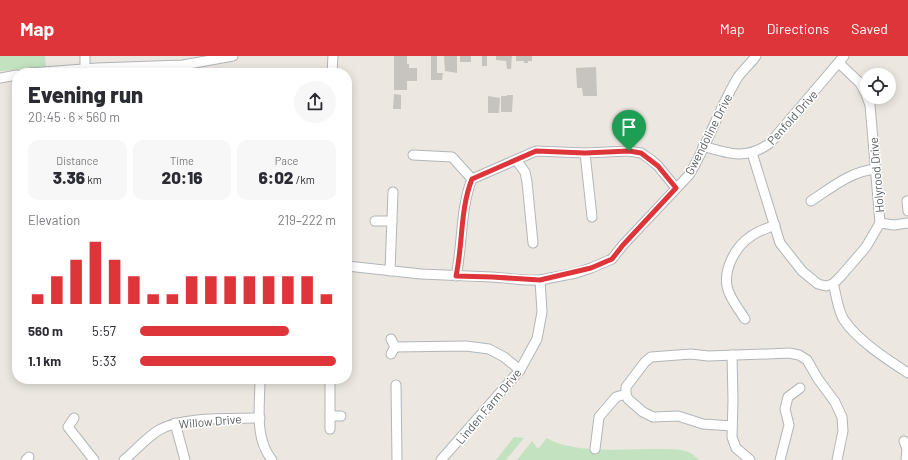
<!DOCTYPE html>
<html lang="en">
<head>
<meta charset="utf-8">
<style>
	:root { --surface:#fff; --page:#f7f7f7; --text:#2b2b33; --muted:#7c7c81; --accent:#de353b }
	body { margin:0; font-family:Barlow,sans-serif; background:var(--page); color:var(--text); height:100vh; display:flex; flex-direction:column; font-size:15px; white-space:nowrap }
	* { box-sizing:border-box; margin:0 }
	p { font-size:13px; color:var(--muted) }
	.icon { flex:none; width:22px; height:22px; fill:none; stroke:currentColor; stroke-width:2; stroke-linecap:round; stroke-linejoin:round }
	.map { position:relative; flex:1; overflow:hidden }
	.side { position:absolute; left:12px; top:12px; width:340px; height:316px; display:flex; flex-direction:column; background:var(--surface); border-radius:16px; box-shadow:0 2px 10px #0003 }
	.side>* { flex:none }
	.fabs { position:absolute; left:860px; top:12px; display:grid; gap:8px }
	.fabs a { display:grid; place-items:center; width:36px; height:36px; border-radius:50%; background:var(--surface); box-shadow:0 2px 10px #0003; font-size:20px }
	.pin { position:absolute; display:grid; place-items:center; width:34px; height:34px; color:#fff; margin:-41px -17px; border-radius:50% 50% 50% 0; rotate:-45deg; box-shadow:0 0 4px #0007 }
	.pin .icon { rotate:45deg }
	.round { display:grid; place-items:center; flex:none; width:42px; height:42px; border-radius:21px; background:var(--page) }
	.summary { display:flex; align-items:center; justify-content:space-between; height:68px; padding:0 16px }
	h1 { font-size:22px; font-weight:800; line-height:30px }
	.metrics { display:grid; grid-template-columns:repeat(3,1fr); gap:6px; height:68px; padding:4px 16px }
	.metrics div { display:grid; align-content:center; border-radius:10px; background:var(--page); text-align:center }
	.metrics b { font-size:17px; font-weight:800 }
	.metrics small { font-size:11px; font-weight:400 }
	.metrics p { font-size:11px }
	.chart { height:112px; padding:8px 16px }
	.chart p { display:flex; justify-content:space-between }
	.chart svg { width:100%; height:72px; margin-top:4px; stroke:var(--accent); stroke-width:6 }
	ul { padding:0 16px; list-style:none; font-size:13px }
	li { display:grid; grid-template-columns:64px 48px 1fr; align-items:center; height:30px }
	li i { height:10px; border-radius:5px; background:var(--accent) }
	header { display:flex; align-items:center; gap:24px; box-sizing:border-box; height:56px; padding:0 20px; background:var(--accent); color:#fff }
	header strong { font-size:19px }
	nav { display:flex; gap:22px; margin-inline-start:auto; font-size:14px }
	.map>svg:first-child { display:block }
</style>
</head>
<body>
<header>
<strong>Map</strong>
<nav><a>Map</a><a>Directions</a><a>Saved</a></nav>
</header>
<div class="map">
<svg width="908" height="404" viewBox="0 0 908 404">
	<rect width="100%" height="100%" fill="#ece8e1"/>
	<g fill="#c3e2bf">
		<path d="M0,0h45l1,12 -46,3z"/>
		<path d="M514,381l10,1 -18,22h-10z"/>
		<path d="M547,382c25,16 79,11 109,11 9,0 28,-1 36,5 2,1 4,4 7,6h-182l15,-19 6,8z"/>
	</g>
	<g fill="#c7c3be">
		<path d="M394,0h13v8h2v4h8v13h-10v9h-13z"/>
		<path d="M431,0h6v17h6l-1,7h-11z"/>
		<path d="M444,0h13v17l-12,-2z"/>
		<rect x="460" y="0" width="11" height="6"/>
		<rect x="482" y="0" width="5" height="10"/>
		<path d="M496,0h16l-1,13h-4l-1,-8 -10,-1z"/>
		<path d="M516,0h16v5h-4v2h-4v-2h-8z"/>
		<path d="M596,11l1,29h-14l-1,-8h-5l-1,-20z"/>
		<path d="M394,38l7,1v14h-8z"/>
		<path d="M507,39h6l-1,17h-11v-16h6z"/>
		<path d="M488,40l12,2 -1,15h-11z"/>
	</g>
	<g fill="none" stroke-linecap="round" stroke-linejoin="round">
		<g stroke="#b2b5b8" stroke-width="11">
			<g id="minor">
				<path d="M85,0v13"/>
				<path d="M839,7l21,20 7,13"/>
				<path d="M29,17l68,-5 86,-3 50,-9"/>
				<path d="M332,17l1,-17"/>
				<path d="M0,22l17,-3"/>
				<path d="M703,90c26,8 44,14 67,-3l74,-87"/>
				<path d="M585,97l7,64"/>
				<path d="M752,97l28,90 22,28 16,13 8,2 7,-2c4,12 4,25 11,36 13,20 44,40 64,53"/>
				<path d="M413,99l39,2 20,22"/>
				<path d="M516,104l9,12 2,10 6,61"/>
				<path d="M811,145c20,-13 40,-30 65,-32"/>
				<path d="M907,145l1,10"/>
				<path d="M375,165h17"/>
				<path d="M880,167l14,2 14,-2"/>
				<path d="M347,210l74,8 71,3 34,3h14l36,-7 15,-5 21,-9 11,-14 66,-70c19,-31 30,-67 49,-98 5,-7 13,-14 18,-21"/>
				<path d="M390,215l3,-79"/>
				<path d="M456,220c7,-32 4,-67 16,-97l64,-28 49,2 44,-2 12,2 9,6 8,7 18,22"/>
				<path d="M833,228l8,-8 25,-29 14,-24 -10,-118 -3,-8"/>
				<path d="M745,263c-6,-10 -16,-21 -18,-33 -3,-17 8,-39 23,-49 7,-6 16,-8 25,-12"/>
				<path d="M391,283l4,8 -4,7"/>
				<path d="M395,291l71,-1 23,3 15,8 16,13"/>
				<path d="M732,299l1,45 -1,37 4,11 14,12"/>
				<path d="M260,323c0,27 -6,59 12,81"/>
				<path d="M396,329l1,75"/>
				<path d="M330,360h11"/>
				<path d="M74,362l-6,9 26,33"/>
				<path d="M175,367l10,37"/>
				<path d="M732,370l-29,-2 -25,-8 -25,1 -10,-5 -15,-13 -2,-5v-7l19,-25 6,-5 40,-3 17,2 59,-2 22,-1 10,2 8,5 11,19 17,23 7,15 1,14 -6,29"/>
				<path d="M330,373v-50"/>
				<path d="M904,385l3,8 -1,11"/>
				<path d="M595,393l4,-32 17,-20 10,-3"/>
				<path d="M26,404l3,-3"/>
				<path d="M124,404c11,-9 23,-23 35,-30 24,-14 73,-11 101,-12"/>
				<path d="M441,404l79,-90 17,-31 5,-27 -2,-32"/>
				<path d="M780,404l9,-35 -4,-16 3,-12 12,-9"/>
			</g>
		</g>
		<use href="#minor" stroke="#fff" stroke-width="9"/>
	</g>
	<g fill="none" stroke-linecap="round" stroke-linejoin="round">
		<g stroke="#fff" stroke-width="8">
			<path id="route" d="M536,95l49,2 44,-2 12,2 17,13 18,22 -53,57 -11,14 -21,9 -51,12 -48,-3 -36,-1c7,-32 4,-67 16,-97z"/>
		</g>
		<use href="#route" stroke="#de353b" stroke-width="5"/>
	</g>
	<g text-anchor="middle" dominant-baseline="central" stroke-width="3" stroke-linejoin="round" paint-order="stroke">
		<g font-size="12" fill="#5a5e61" stroke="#fff">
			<text transform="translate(792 61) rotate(-48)">Penfold Drive</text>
			<text transform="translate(708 78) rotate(-63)">Gwendoline Drive</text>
			<text transform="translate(876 119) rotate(-95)">Holyrood Drive</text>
			<text transform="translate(488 350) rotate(-50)">Linden Farm Drive</text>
			<text transform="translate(210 365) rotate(-5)">Willow Drive</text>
		</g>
	</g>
</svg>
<div class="fabs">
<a><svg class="icon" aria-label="locate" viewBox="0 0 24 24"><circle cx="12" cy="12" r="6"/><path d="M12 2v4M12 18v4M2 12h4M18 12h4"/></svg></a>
</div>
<div class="pin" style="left:629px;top:95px;background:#1e9e55"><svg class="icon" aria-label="arrive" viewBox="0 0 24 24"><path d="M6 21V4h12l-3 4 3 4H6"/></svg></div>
<section class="side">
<div class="summary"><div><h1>Evening run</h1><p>20:45 · 6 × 560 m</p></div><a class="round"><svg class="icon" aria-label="share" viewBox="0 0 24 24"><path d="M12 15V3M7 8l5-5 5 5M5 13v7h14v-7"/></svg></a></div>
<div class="metrics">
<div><p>Distance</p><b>3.36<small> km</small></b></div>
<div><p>Time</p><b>20:16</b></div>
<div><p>Pace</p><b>6:02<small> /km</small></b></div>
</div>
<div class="chart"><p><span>Elevation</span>219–222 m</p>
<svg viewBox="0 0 160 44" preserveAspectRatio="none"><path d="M5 44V38M15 44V27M25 44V17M35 44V6M45 44V17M55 44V27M65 44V38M75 44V38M85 44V27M95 44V27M105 44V27M115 44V27M125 44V27M135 44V27M145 44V27M155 44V38"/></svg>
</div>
<ul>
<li><b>560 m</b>5:57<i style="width:76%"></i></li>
<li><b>1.1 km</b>5:33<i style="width:100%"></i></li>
</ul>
</section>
</div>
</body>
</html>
